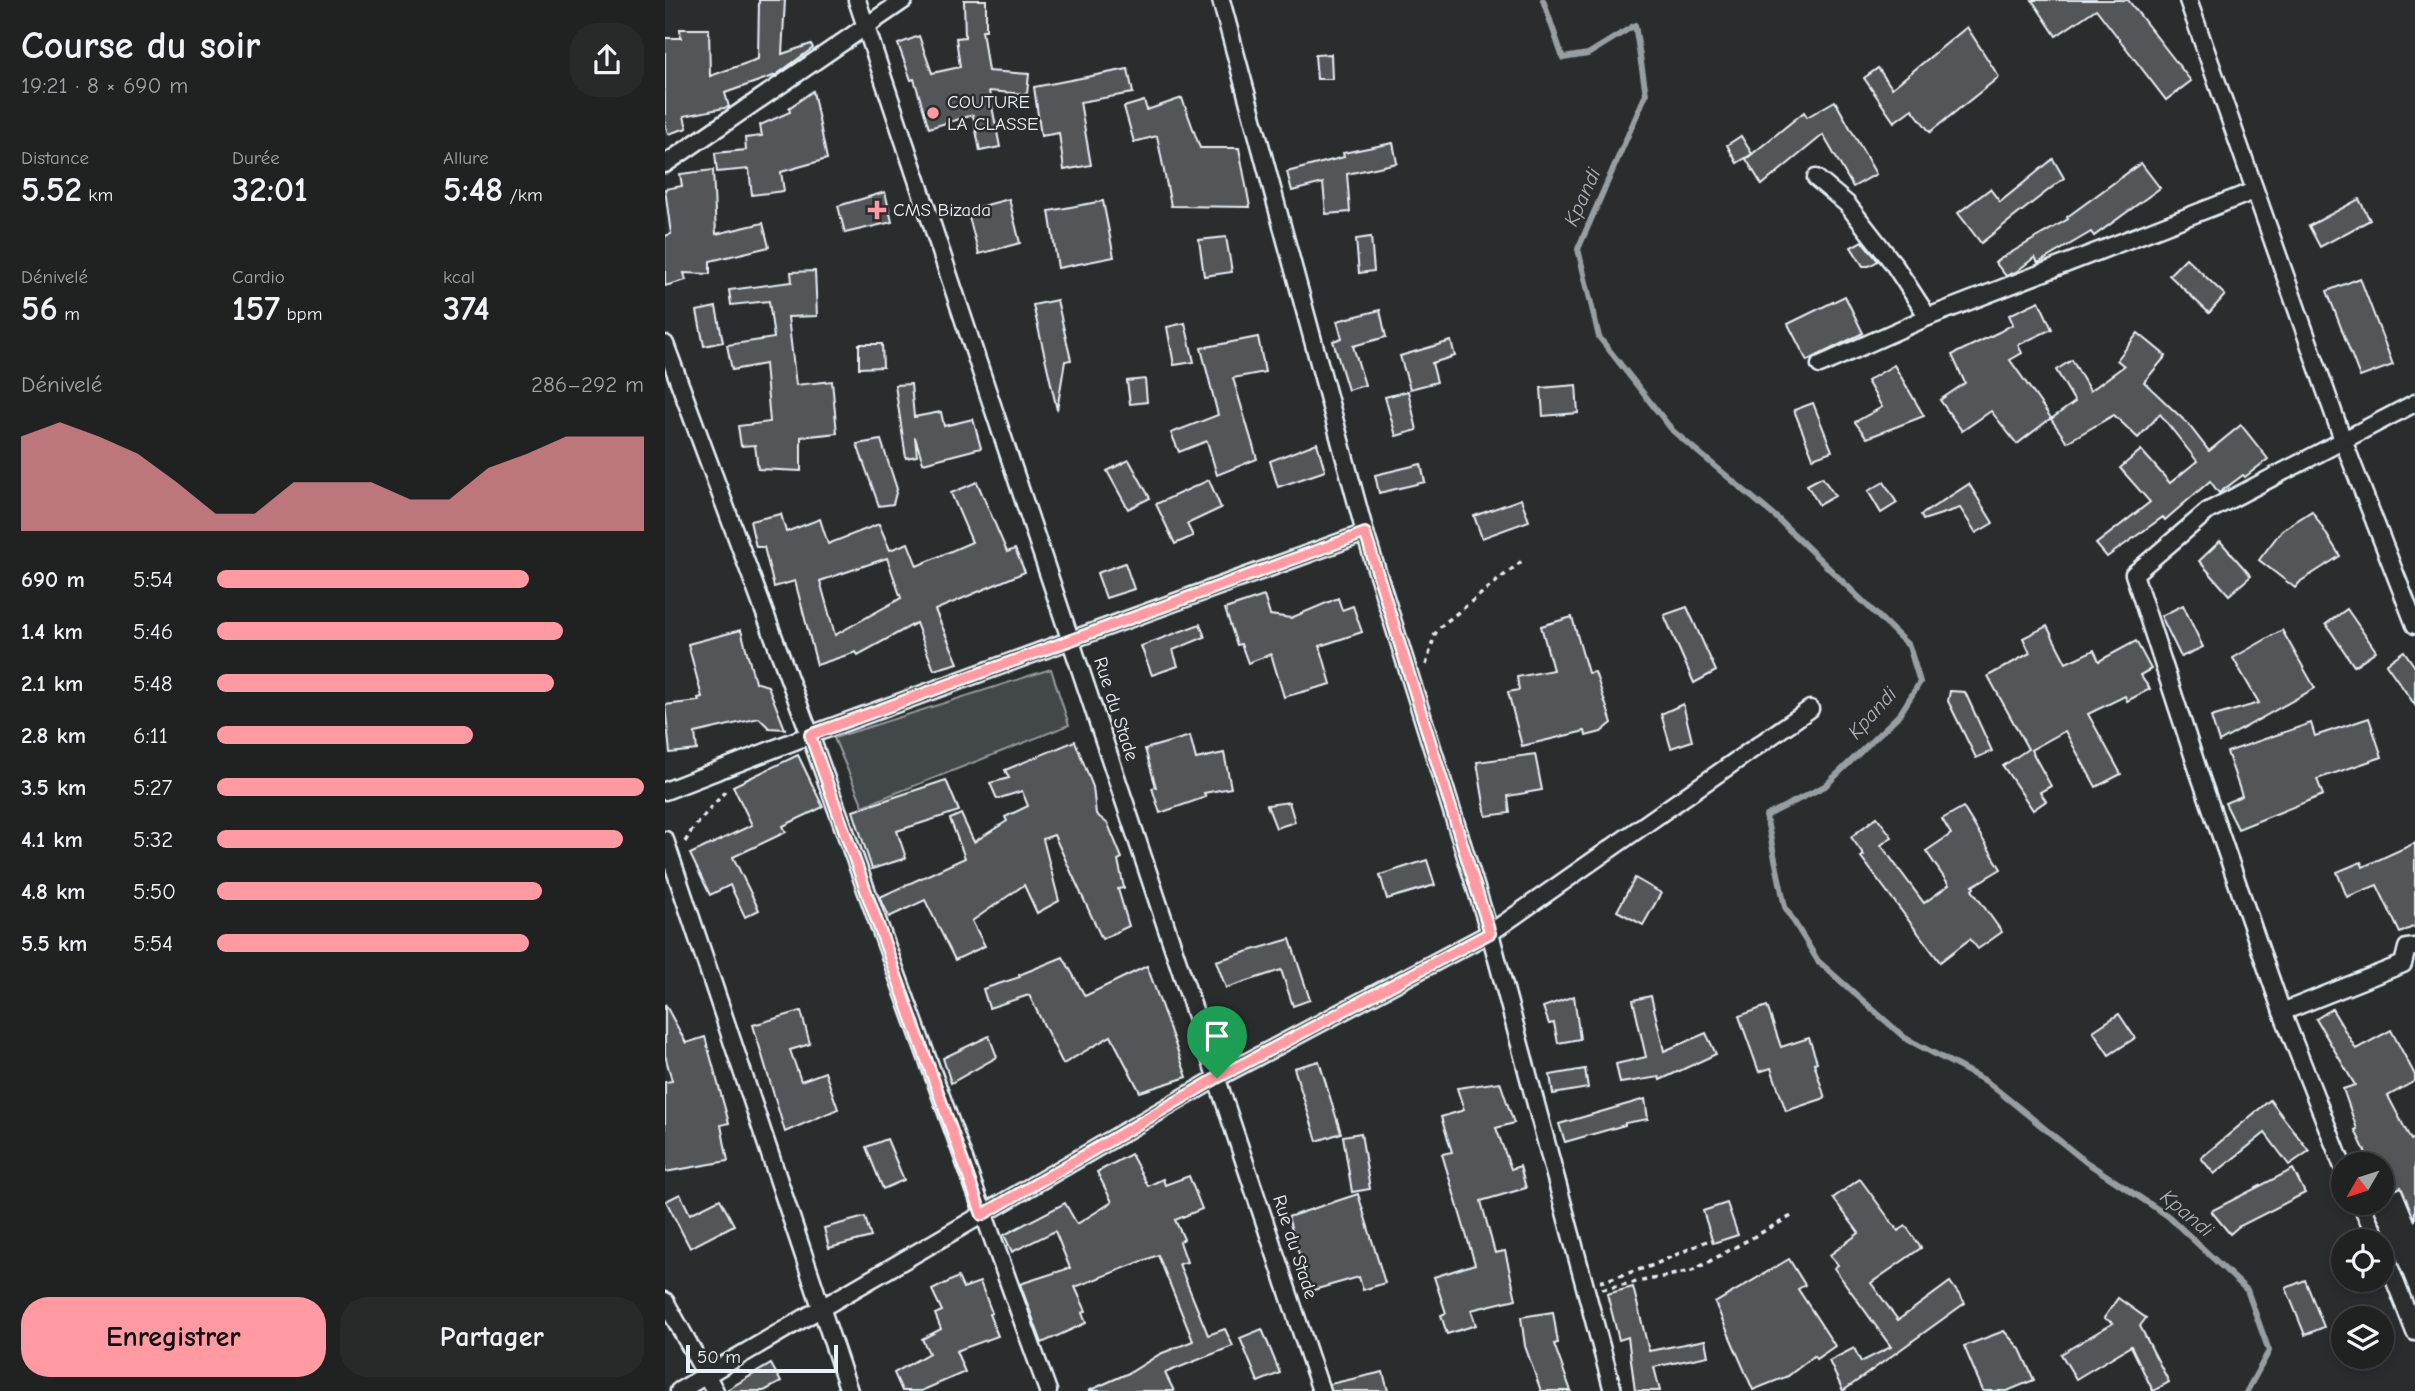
<!DOCTYPE html>
<html lang="fr">
<head>
<meta charset="utf-8">
<style>
	:root { --surface:#202222; --page:#282a2a; --text:#f1f3f6; --muted:#a2a4a5; --line:#3d3f40; --accent:#ff9aa2 }
	body { margin:0; font-family:"Comic Neue",sans-serif; background:var(--page); color:var(--text); height:100vh; display:flex; flex-direction:column; font-size:26px; white-space:nowrap }
	* { box-sizing:border-box; margin:0 }
	p { font-size:23px; color:var(--muted) }
	.icon { flex:none; width:38px; height:38px; fill:none; stroke:currentColor; stroke-width:2; stroke-linecap:round; stroke-linejoin:round }
	.map { position:relative; flex:1; overflow:hidden }
	.side { display:flex; flex-direction:column; background:var(--surface); width:665px }
	.side>* { flex:none }
	.needle { width:46px; rotate:231deg }
	.buttons { position:absolute; left:1666px; top:1152px; display:grid; gap:14px }
	.buttons a { display:grid; place-items:center; width:63px; height:63px; border-radius:50%; background:var(--surface); box-shadow:0 4px 10px #0003,0 0 0 2px var(--line); font-size:35px }
	.scale { position:absolute; left:21px; bottom:18px; width:152px; box-sizing:border-box; padding-left:7px; border:4px solid #e8f1f8; border-top:0; font-size:19px; line-height:24px; white-space:nowrap; color:#e8f1f8; -webkit-text-stroke:5px #2a2d2e; paint-order:stroke }
	.pin { position:absolute; display:grid; place-items:center; width:60px; height:60px; color:#fff; margin:-72px -30px; border-radius:50% 50% 50% 0; rotate:-45deg; box-shadow:0 0 7px #0007 }
	.pin .icon { rotate:45deg }
	.round { display:grid; place-items:center; flex:none; width:74px; height:74px; border-radius:28px; background:var(--page) }
	.overview { display:flex; align-items:center; justify-content:space-between; height:119px; padding:0 21px }
	h1 { font-size:38px; font-weight:700; line-height:52px }
	.metrics { display:grid; grid-template-columns:repeat(3,1fr); gap:10px; height:119px; padding:7px 21px }
	.metrics div { display:grid; align-content:center }
	.metrics b { font-size:35px; font-weight:700 }
	.metrics small { font-size:19px; font-weight:400 }
	.metrics p { font-size:19px }
	.chart { height:196px; padding:14px 21px }
	.chart p { display:flex; justify-content:space-between }
	.chart svg { width:100%; height:126px; margin-top:7px; fill:var(--accent); opacity:.7 }
	.button { display:flex; gap:14px; margin-top:auto; padding:14px 21px }
	.button a { flex:1; height:80px; border-radius:28px; background:var(--accent); color:#111; font-size:28px; font-weight:700; line-height:80px; text-align:center }
	.button a+a { background:var(--page); color:var(--text) }
	ul { padding:0 21px; list-style:none; font-size:23px }
	li { display:grid; grid-template-columns:112px 84px 1fr; align-items:center; height:52px }
	li i { height:18px; border-radius:9px; background:var(--accent) }
	main { display:flex; flex:1; min-height:0 }
	.map>svg:first-child { display:block }
</style>
</head>
<body>
<main>
<section class="side">
<div class="overview"><div><h1>Course du soir</h1><p>19:21 · 8 × 690 m</p></div><a class="round"><svg class="icon" aria-label="share" viewBox="0 0 24 24"><path d="M12 15V3M7 8l5-5 5 5M5 13v7h14v-7"/></svg></a></div>
<div class="metrics">
<div><p>Distance</p><b>5.52<small> km</small></b></div>
<div><p>Durée</p><b>32:01</b></div>
<div><p>Allure</p><b>5:48<small> /km</small></b></div>
</div>
<div class="metrics">
<div><p>Dénivelé</p><b>56<small> m</small></b></div>
<div><p>Cardio</p><b>157<small> bpm</small></b></div>
<div><p>kcal</p><b>374</b></div>
</div>
<div class="chart"><p><span>Dénivelé</span>286–292 m</p>
<svg viewBox="0 0 160 44" preserveAspectRatio="none"><path d="M0 44V11L10 6L20 11L30 17L40 27L50 38L60 38L70 27L80 27L90 27L100 33L110 33L120 22L130 17L140 11L150 11L160 11V44z"/></svg>
</div>
<ul>
<li><b>690 m</b>5:54<i style="width:73%"></i></li>
<li><b>1.4 km</b>5:46<i style="width:81%"></i></li>
<li><b>2.1 km</b>5:48<i style="width:79%"></i></li>
<li><b>2.8 km</b>6:11<i style="width:60%"></i></li>
<li><b>3.5 km</b>5:27<i style="width:100%"></i></li>
<li><b>4.1 km</b>5:32<i style="width:95%"></i></li>
<li><b>4.8 km</b>5:50<i style="width:76%"></i></li>
<li><b>5.5 km</b>5:54<i style="width:73%"></i></li>
</ul>
<div class="button"><a>Enregistrer</a><a>Partager</a></div>
</section>
<div class="map">
<svg width="1750" height="1391" viewBox="0 0 1750 1391">
	<rect width="100%" height="100%" fill="#2a2d2e"/>
	<filter id="ink" filterUnits="userSpaceOnUse"><feTurbulence type="fractalNoise" baseFrequency=".0143" numOctaves="2"/><feDisplacementMap in="SourceGraphic" scale="14" xChannelSelector="R" yChannelSelector="G"/><feConvolveMatrix kernelMatrix="1 2 1 2 8 2 1 2 1" color-interpolation-filters="sRGB"/></filter>
	<g filter="url(#ink)">
		<path fill="#424648" stroke="#959ca0" stroke-width="2" d="M386,669l18,56 -206,81 -29,-68z"/>
		<g fill="none" stroke-linecap="round" stroke-linejoin="round">
			<path stroke="#989fa3" stroke-width="6" d="M878,0l20,58 25,-4 47,-29 11,69 -68,155 21,88 74,94 104,87 132,128 11,36 -20,32 -75,72 -59,30 19,91 33,54 87,77 81,43 100,81 82,54 79,74 22,61 -22,40"/>
		</g>
		<g fill="#535759" stroke="#e8f1f8" stroke-width="2" fill-rule="evenodd">
			<path d="M94,0h26l-3,54 29,-10 2,4 -37,27 -51,18 4,14 -45,9 3,12 -19,6 -3,-11v-85h16l-1,-9h29l1,47 48,-17z"/>
			<path d="M299,0h22v30h-4l6,41 41,3 -2,20 -38,-3 11,56 -20,4 -7,-36 -44,13 -15,-49 -3,1 -13,-36 21,-8 13,37 28,-6 -4,-29 9,-1z"/>
			<path d="M1367,0h96l63,81 -25,19 -70,-91 -40,27z"/>
			<path d="M1302,27l32,50 -69,55 -18,-23 -18,13 -30,-44 14,-10 14,20z"/>
			<path d="M666,54l1,25h-15l-2,-24z"/>
			<path d="M463,69l5,24 -53,9 11,63 -27,5 -5,-37 -18,3 -7,-49z"/>
			<path d="M148,91l14,68 -46,13 3,19 -32,4 -3,-26 -32,3 -2,-19 31,-3 -1,-12 17,-2 -2,-11 30,-13 -1,-4z"/>
			<path d="M517,98l18,50h39l11,59 -79,-1 -14,-70 -23,6 -10,-35 20,-6 3,9z"/>
			<path d="M1170,101l41,73 -23,13 -30,-52 -61,50 -16,-26 58,-47 3,5z"/>
			<path d="M1076,136l11,18 -15,9 -10,-18z"/>
			<path d="M728,143l4,20 -50,11 3,38 -24,2 -3,-31 -31,8 -5,-19 57,-15 -1,-4z"/>
			<path d="M1388,159l11,19 -83,65 -23,-30 32,-24 10,13z"/>
			<path d="M1476,163l19,25 -66,48 -3,-4 -53,31 -3,-6 -19,15 -10,4 -11,-14 73,-43 -1,-2z"/>
			<path d="M48,170l3,64 47,-11 6,24 -59,14v13l-26,-1 2,7 -21,6v-50l6,-2 -6,-45 17,-3 -2,-12z"/>
			<path d="M220,192l7,30 -47,11 -7,-27z"/>
			<path d="M344,199l11,44 -41,11 -12,-44z"/>
			<path d="M1694,199l11,21 -50,27 -11,-21z"/>
			<path d="M438,201l11,56 -56,11 -9,-57z"/>
			<path d="M561,237l6,35 -28,4 -5,-36z"/>
			<path d="M706,237l3,34 -15,2 -3,-34z"/>
			<path d="M1197,241l16,20 -9,5h-6l-12,-19z"/>
			<path d="M1521,258l39,37 -16,18 -40,-38z"/>
			<path d="M150,271l2,45 -29,1 8,68 36,-4 5,52 -36,4v34l-43,-2 -3,-24 -14,1 -3,-20 32,-4 -5,-58 -33,6 -5,-25 47,-7 -5,-37 -38,4 -2,-15 63,-8 -1,-10z"/>
			<path d="M1695,278l33,87 -33,12 -33,-86z"/>
			<path d="M1180,296l18,37 -56,28 -19,-37z"/>
			<path d="M392,300l14,60 -6,1 -8,49 -24,-105z"/>
			<path d="M1374,301l13,28 -34,16 4,8 -12,7 41,58 -34,26 -26,-33 -29,20 -22,-31 25,-17 -13,-28 47,-23 14,-8 -4,-9z"/>
			<path d="M51,307l7,35 -19,4 -7,-35z"/>
			<path d="M715,310l6,27 -33,9 12,39 -17,5 -15,-49 9,-3 -5,-17z"/>
			<path d="M520,323l9,39 -20,3 -7,-38z"/>
			<path d="M1473,333l28,23 -22,26 44,42 21,27 32,-26 27,34 -23,18 -2,-2 -24,18 -9,-12 -45,39 -2,-3 -56,40 -11,-13 54,-42 -30,-34 21,-18 29,33 27,-22 -37,-47 -22,24 -24,-23 -47,27 -16,-23 24,-17 -19,-32 16,-10 18,31 34,-25 -7,-6z"/>
			<path d="M593,337l7,35 -32,6 24,81 -40,16 -10,-34 -28,11 -8,-19 47,-18 -17,-67z"/>
			<path d="M786,341l4,15 -23,7 5,19 -27,7 -10,-33z"/>
			<path d="M194,344h23l1,23 -24,1z"/>
			<path d="M1229,365l30,51 -57,22 -12,-16 27,-15 -15,-26z"/>
			<path d="M480,379l2,23 -17,2 -3,-23z"/>
			<path d="M246,384l3,33 27,-5 3,14 29,-7 8,29 -58,15 -8,-26 2,19 -11,2 -11,-73z"/>
			<path d="M911,385l2,28 -35,3 -2,-28z"/>
			<path d="M743,391l9,39 -21,6 -11,-39z"/>
			<path d="M1148,403l19,48 -19,7 -19,-48z"/>
			<path d="M216,440l16,49 -4,15 -14,2 -22,-62z"/>
			<path d="M652,443l8,28 -47,16 -8,-26z"/>
			<path d="M464,460l21,38 -22,11 -21,-38z"/>
			<path d="M756,464l4,18 -46,11 -4,-18z"/>
			<path d="M1157,477l13,19 -16,9 -12,-20z"/>
			<path d="M544,480l12,28 -34,16 6,12 -18,8 -19,-40z"/>
			<path d="M312,482l30,70 8,-3 10,23 -90,38 23,53 -24,7 -18,-47 -58,32 -2,-3 -39,13 -22,-84 -21,6 -10,-40h-8l-6,-26 31,-7 5,18 34,-13 8,25 51,-20 11,26 18,-7 9,23 55,-24 -21,-49zM222,558l14,40 -66,37 -15,-54z"/>
			<path d="M1219,482l13,21 -16,10 -13,-22z"/>
			<path d="M1304,484l24,39 -17,10 -16,-25 -37,12 -2,-5z"/>
			<path d="M856,499l8,22 -47,17 -8,-22z"/>
			<path d="M1647,511l28,45 -39,25 -6,7 -36,-28 23,-30z"/>
			<path d="M1555,541l31,35 -22,19 -30,-34z"/>
			<path d="M460,563l9,26 -28,9 -9,-25z"/>
			<path d="M599,596l6,19 21,3 47,-20 4,12 11,-4 9,26 -42,14 11,38 -47,13 -13,-43 -23,9 -7,-19 -4,1 -12,-36z"/>
			<path d="M1518,605l20,42 -22,10 -20,-41z"/>
			<path d="M1022,607l29,64 -22,12 -30,-68z"/>
			<path d="M1682,609l29,42 -22,15 -28,-42z"/>
			<path d="M907,617l16,56 7,-1 17,51 -11,9 -15,4 -1,-5 -63,15 -14,-54 11,-2 -2,-13 36,-7 -12,-44z"/>
			<path d="M535,624l5,13 -32,13 5,16 -26,9 -11,-29z"/>
			<path d="M1382,626l19,37 28,-13 5,11 37,-20 15,28 -11,6 10,14 -23,12 -2,-5 -37,18 33,60 -25,13 -31,-56 -34,19 20,36 -11,6 6,9 -13,9 -30,-44 25,-17 -40,-73 42,-23 -7,-15z"/>
			<path d="M76,630l14,52 13,4 17,43 -16,-1 -10,-10 -64,15 2,17 -27,3 -5,-48 34,-4 -1,-3 4,-1 -14,-53z"/>
			<path d="M1617,630l33,58 -96,54 -8,-25 48,-14 -26,-45z"/>
			<path d="M1739,651l11,16v38l-29,-41z"/>
			<path d="M1285,691l15,1 27,59 -16,7 -28,-57z"/>
			<path d="M1018,704l9,37 -21,7 -10,-34z"/>
			<path d="M1704,718l13,39 -65,22 6,16 -85,34 -13,-26 17,-7 -15,-44 84,-29 4,13z"/>
			<path d="M525,736l6,23 28,-6 7,35 -27,5 2,4 -46,16 -8,-25 4,-1 -11,-38z"/>
			<path d="M410,741l18,46 3,27 12,10 14,34 -4,2 6,28 -6,1 11,37 -27,13 -48,-104 -11,4 16,62 -22,12 -13,-28 -52,36 13,25 -30,14 -30,-60 -36,17 -9,-20 85,-39 -15,-39 11,-5 13,28 33,-21 -2,-4 23,-11 -6,-15 -25,8 -7,-16 19,-5 -4,-8z"/>
			<path d="M870,754l7,36 -34,6 2,17 -24,3 -9,-54z"/>
			<path d="M133,755l25,52 -40,19 3,6 -53,25 26,53 -14,7 -15,-32 -20,10 -20,-41 62,-29 -19,-39z"/>
			<path d="M281,780l13,31 -62,20 9,27 -34,11 -19,-58z"/>
			<path d="M624,802l6,20 -19,6 -9,-23z"/>
			<path d="M1298,807l38,62 -28,17 1,2 -2,2 30,42 -24,17 -8,-10 -30,23 -79,-105 3,-2 -13,-18 26,-20 15,20 -11,8 43,58 25,-18 -23,-34 25,-17 -9,-15z"/>
			<path d="M1750,843v83l-15,7 -23,-48 -30,12 -10,-25 24,-10 2,5z"/>
			<path d="M762,860l8,25 -48,14 -7,-24z"/>
			<path d="M970,878l26,15 -18,32 -26,-14z"/>
			<path d="M625,939l20,61 -17,6 -12,-36 -55,18 -10,-27z"/>
			<path d="M398,957l22,39 62,-30 40,111 -47,15 -29,-56 -48,28 -34,-69 -40,13 -6,-19 37,-12 -1,-2z"/>
			<path d="M909,996l6,43 -22,4 -4,-20 -5,1 -6,-17z"/>
			<path d="M986,996l13,55 42,-18 10,21 -56,26 -1,-3 -39,6 -4,-19 30,-7 -13,-57z"/>
			<path d="M0,1004l21,39 19,-6 24,86 -8,2 7,36 -63,11v-90l7,-1 -7,-26z"/>
			<path d="M1102,1006l14,41 28,-9 8,24 -3,1 11,35 -39,13 -15,-43 -12,4 -20,-56z"/>
			<path d="M1667,1009l24,40 35,-19 24,45v6l-27,15 23,44 4,-2v83l-14,-34 -14,7 -5,-11v-19h-11l-16,-34 2,-1 -14,-40 12,-4 -39,-66z"/>
			<path d="M136,1011l9,33 -20,6 11,31 24,-9 13,37 -53,23 -32,-107z"/>
			<path d="M1454,1014l16,24 -26,17 -16,-24z"/>
			<path d="M324,1036l8,21 -46,26 -8,-25z"/>
			<path d="M654,1061l22,72 -24,8 -23,-73z"/>
			<path d="M920,1069l3,19 -35,6 -3,-19z"/>
			<path d="M835,1082l14,41 -18,5 15,41 9,-3 6,22 -45,13 14,52 10,-2 11,48 -45,11 5,15 -29,9 -6,-19 5,-2 -12,-36 41,-13 -33,-110 10,-2 -11,-35 23,-7 -7,-22z"/>
			<path d="M980,1099l3,20 -23,4v2l-60,17 -6,-18z"/>
			<path d="M1605,1100l39,51 -20,14 -24,-32 -51,41 -13,-16z"/>
			<path d="M696,1133l9,56 -18,3 -9,-56z"/>
			<path d="M222,1139l17,41 -21,9 -17,-42z"/>
			<path d="M466,1154l17,32 15,-7 2,6 24,-9 13,33 -27,11 9,19 -4,3 7,20 -8,2 29,71 17,-6 8,17 -68,27 9,18h-86l43,-19 29,-18 33,-13 -35,-86 -83,32 11,24 -4,2 4,10 -44,20 -22,-59 50,-16 -15,-37 -43,21 -8,-17 61,-32 12,21 35,-22 -15,-30z"/>
			<path d="M1628,1169l12,24 -67,34 -8,7 -19,-23z"/>
			<path d="M1195,1179l38,52 8,-5 15,22 -50,35 27,37 52,-38 15,21 -122,88 -14,-30 25,-13 7,14 30,-15 -57,-79 4,-3 -8,-10 29,-22 -26,-35z"/>
			<path d="M15,1194l10,20 30,-15 14,26 -44,23 -24,-47z"/>
			<path d="M693,1194l27,89 -22,7 -4,-13 -49,14 -22,-74z"/>
			<path d="M1062,1203l11,32 -25,8 -10,-32z"/>
			<path d="M200,1217l6,20 -42,11 -5,-20z"/>
			<path d="M1124,1259l16,26 -7,4 37,57 -19,13 -2,-3 -26,20 -35,14 -38,-87z"/>
			<path d="M293,1277l5,11 17,-6 12,31 -3,1 9,22 -42,15 9,21 -44,19h-19l-8,-18 35,-20 -7,-14 19,-10 -6,-15 7,-3 -10,-21z"/>
			<path d="M1640,1280l19,47 -19,8 -19,-47z"/>
			<path d="M968,1287l16,64 56,-11 3,16 -54,11 6,24h-25l-7,-54 -9,3 -12,-46z"/>
			<path d="M1453,1298l28,20 -6,8 29,56 -16,9 -22,-45 -55,33 -15,-25 52,-31 -9,-5z"/>
			<path d="M888,1312l5,31 -4,1 17,47h-30l-16,-45 -4,-29z"/>
			<path d="M597,1329l18,44 -22,9 -18,-44z"/>
			<path d="M1339,1331l16,18 14,31 -27,11h-24l-19,-45z"/>
			<path d="M106,1364l10,18 -17,9h-39z"/>
			<path d="M718,1372l5,19h-57l-1,-7z"/>
		</g>
		<g fill="none" stroke-linecap="round" stroke-linejoin="round">
			<g stroke="#e8f1f8" stroke-width="21">
				<g id="street">
					<path d="M192,0l464,1391"/>
					<path d="M1523,0l155,440 72,185"/>
					<path d="M0,164l239,-164"/>
					<path d="M1151,178l31,26 46,59 35,54"/>
					<path d="M0,344l145,391 238,656"/>
					<path d="M1155,365l108,-48 326,-126"/>
					<path d="M700,533l125,400 123,458"/>
					<path d="M0,791l145,-56 555,-202 -144,-533"/>
					<path d="M0,840l184,551"/>
					<path d="M1617,1012l121,-48 4,-16 8,-1"/>
					<path d="M1678,1167l-61,-155 -84,-242 -64,-196 74,-63 207,-108"/>
					<path d="M1695,1202l18,39"/>
					<path d="M1717,1248l33,84"/>
					<path d="M0,1301l50,90"/>
					<path d="M14,1391l538,-313 273,-145 320,-224"/>
				</g>
			</g>
			<g stroke="#e8f1f8" stroke-width="3.5" stroke-dasharray="5 5" stroke-linecap="butt">
				<path d="M761,665l9,-31 6,-8 81,-65"/>
				<path d="M20,842l7,-12 36,-42"/>
				<path d="M935,1282l51,-16 56,-25"/>
				<path d="M937,1289l90,-18 103,-57"/>
			</g>
			<use href="#street" stroke="#2a2d2e" stroke-width="16"/>
		</g>
	</g>
	<g fill="none" stroke-linecap="round" stroke-linejoin="round" filter="url(#ink)">
		<g stroke="#fff" stroke-width="14">
			<path id="route" d="M700,533l125,400 -273,145 -235,137 -172,-480z"/>
		</g>
		<use href="#route" stroke="#ff9aa2" stroke-width="9"/>
	</g>
	<g fill="#ff9aa2" stroke="#2a2d2e" stroke-width="2.5">
		<circle cx="268" cy="113" r="7"/>
		<path d="M208.5 199.5h7v7h7v7h-7v7h-7v-7h-7v-7h7z"/>
	</g>
	<g text-anchor="middle" dominant-baseline="central" stroke-width="5" stroke-linejoin="round" paint-order="stroke">
		<g font-size="19" fill="#e8f1f8" stroke="#2a2d2e" text-anchor="start">
			<text x="282" y="102">COUTURE<tspan x="282" dy="22">LA CLASSE</tspan></text>
			<text x="228" y="210">CMS Bizada</text>
		</g>
		<g font-size="19" fill="#e8f1f8" stroke="#2a2d2e">
			<text transform="translate(451 709) rotate(72)">Rue du Stade</text>
			<text transform="translate(630 1247) rotate(72)">Rue du Stade</text>
		</g>
		<g font-size="21" font-style="italic" fill="#acb3b9" stroke="#2a2d2e">
			<text transform="translate(917 197) rotate(-66)">Kpandi</text>
			<text transform="translate(1207 713) rotate(-48)">Kpandi</text>
			<text transform="translate(1522 1213) rotate(40)">Kpandi</text>
		</g>
	</g>
</svg>
<div class="buttons">
<a><svg class="needle" viewBox="-14 -14 28 28"><path d="M0-13l5 13h-10z" fill="#e53935"/><path d="M0 13l5-13h-10z" fill="#a2a4a5"/></svg></a>
<a><svg class="icon" aria-label="locate" viewBox="0 0 24 24"><circle cx="12" cy="12" r="6"/><path d="M12 2v4M12 18v4M2 12h4M18 12h4"/></svg></a>
<a><svg class="icon" aria-label="layers" viewBox="0 0 24 24"><path d="M12 4l9 5-9 5-9-5zM3 14l9 5 9-5"/></svg></a>
</div>
<div class="scale">50 m</div>
<div class="pin" style="left:552px;top:1078px;background:#1e9e55"><svg class="icon" aria-label="arrive" viewBox="0 0 24 24"><path d="M6 21V4h12l-3 4 3 4H6"/></svg></div>
</div>
</main>
</body>
</html>
